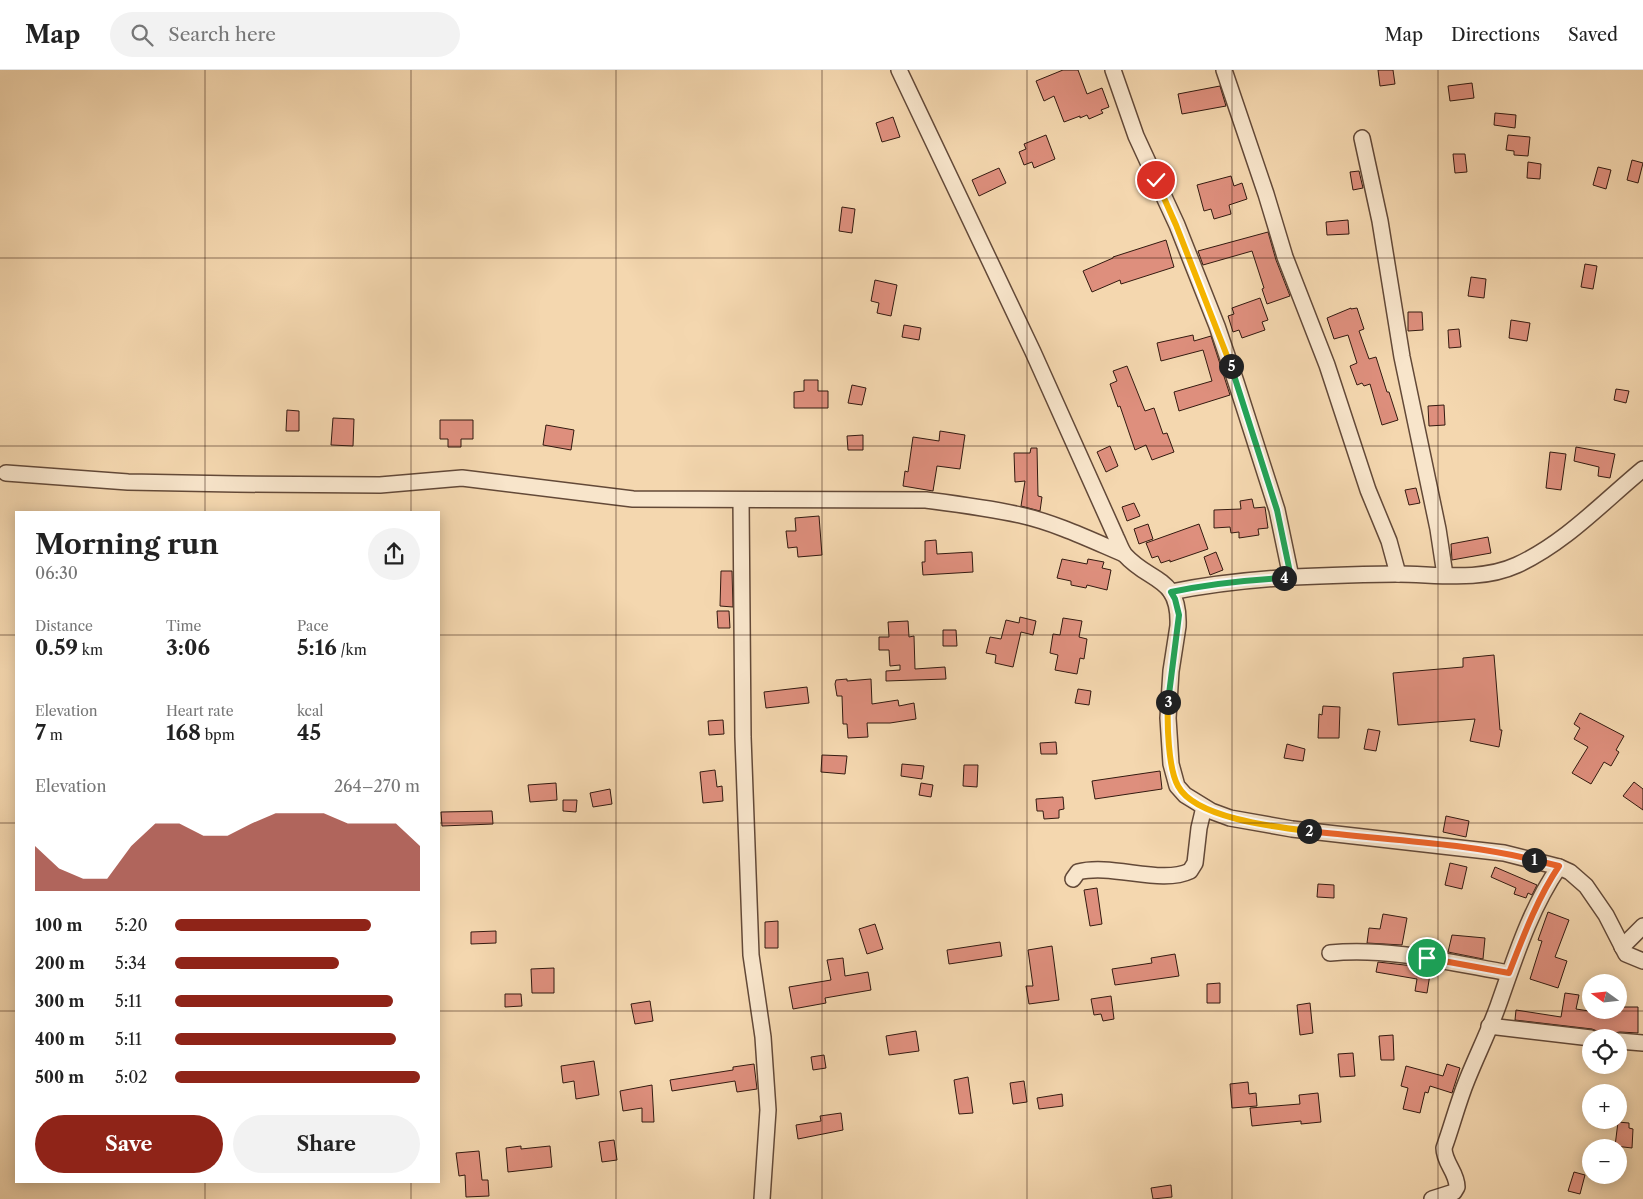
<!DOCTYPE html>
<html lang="en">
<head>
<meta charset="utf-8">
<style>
	:root { --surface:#fff; --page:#f2f2f2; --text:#222; --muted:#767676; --line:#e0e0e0; --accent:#8f2418 }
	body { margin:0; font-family:"Libre Caslon Text",serif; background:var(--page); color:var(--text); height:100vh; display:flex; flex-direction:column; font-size:19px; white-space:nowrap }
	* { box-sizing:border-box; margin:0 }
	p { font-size:16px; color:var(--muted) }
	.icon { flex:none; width:28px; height:28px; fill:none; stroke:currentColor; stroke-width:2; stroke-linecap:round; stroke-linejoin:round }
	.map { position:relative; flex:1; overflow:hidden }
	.details { position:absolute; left:15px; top:441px; width:425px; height:672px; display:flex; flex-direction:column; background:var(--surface); border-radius:0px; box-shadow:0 2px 12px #0003 }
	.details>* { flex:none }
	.needle { width:32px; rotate:285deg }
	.controls { position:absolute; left:1582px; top:904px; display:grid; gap:10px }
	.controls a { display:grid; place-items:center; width:45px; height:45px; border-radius:50%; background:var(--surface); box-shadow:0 2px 12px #0003; font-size:25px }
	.pin { position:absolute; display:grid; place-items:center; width:42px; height:42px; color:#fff; margin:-21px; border:2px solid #fff; border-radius:50%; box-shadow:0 1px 5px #0007 }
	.km { position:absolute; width:25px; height:25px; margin:-12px; border-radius:50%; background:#222; color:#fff; font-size:14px; line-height:25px; text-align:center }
	.round { display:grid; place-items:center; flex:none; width:52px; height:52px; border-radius:26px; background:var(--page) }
	.head { display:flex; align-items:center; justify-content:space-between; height:85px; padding:0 20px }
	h1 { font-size:28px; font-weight:700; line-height:38px }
	.figures { display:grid; grid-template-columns:repeat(3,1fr); gap:8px; height:85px; padding:5px 20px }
	.figures div { display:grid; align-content:center }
	.figures b { font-size:21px; font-weight:700 }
	.figures small { font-size:14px; font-weight:400 }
	.figures p { font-size:14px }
	.chart { height:140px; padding:10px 20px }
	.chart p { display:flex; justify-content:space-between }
	.chart svg { width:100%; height:90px; margin-top:5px; fill:var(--accent); opacity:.7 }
	.button { display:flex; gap:10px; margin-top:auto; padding:10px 20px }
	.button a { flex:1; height:58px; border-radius:30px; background:var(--accent); color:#fff; font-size:20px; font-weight:700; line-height:58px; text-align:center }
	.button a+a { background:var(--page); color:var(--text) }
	ul { padding:0 20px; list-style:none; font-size:16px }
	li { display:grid; grid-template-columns:80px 60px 1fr; align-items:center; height:38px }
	li i { height:12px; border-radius:6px; background:var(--accent) }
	header { display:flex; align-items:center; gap:30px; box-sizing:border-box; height:70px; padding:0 25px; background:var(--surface); border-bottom:1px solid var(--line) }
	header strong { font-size:24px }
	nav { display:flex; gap:28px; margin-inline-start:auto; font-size:18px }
	.search { width:350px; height:45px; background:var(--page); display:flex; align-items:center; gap:12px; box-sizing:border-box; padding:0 18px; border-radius:28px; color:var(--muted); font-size:19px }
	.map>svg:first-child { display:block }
</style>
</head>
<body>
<header>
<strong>Map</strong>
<div class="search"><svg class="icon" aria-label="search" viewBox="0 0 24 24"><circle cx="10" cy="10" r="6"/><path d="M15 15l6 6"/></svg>Search here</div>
<nav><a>Map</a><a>Directions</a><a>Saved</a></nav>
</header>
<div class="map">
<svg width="1643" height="1129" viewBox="0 0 1643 1129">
	<rect width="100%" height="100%" fill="#f4d7af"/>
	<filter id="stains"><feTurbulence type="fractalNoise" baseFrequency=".004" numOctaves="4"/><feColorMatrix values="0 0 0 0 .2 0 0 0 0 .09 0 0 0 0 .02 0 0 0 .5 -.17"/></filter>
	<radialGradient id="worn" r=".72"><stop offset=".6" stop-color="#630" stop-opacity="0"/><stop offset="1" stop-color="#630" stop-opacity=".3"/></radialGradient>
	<g fill="#de8f7d" stroke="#331a10">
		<path d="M1063,0h15l9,24 15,-6 7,19 -8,3 2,3 -14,6 -2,-4 -7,3v-2l-16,6 -10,-26 -10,5 -8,-20z"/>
		<path d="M1378,0h15l2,14 -15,2z"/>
		<path d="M1472,13l2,15 -24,3 -2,-15z"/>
		<path d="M1220,16l6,20 -44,8 -4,-20z"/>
		<path d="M1495,43l21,2 -1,13 -21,-3z"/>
		<path d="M893,47l7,20 -18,5 -6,-19z"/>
		<path d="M1046,65l9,24 -21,9 -2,-6 -8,3 -5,-13 7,-3 -2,-5z"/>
		<path d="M1508,65l22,2 -2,19 -14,-1v-4l-8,-1z"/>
		<path d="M1453,84h12l2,18 -12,1z"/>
		<path d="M1632,90l11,3 -5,20 -11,-3z"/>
		<path d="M1528,92l13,2 -1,15 -13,-1z"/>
		<path d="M1598,97l13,3 -5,19 -13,-4z"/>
		<path d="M999,98l7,15 -27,13 -7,-16z"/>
		<path d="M1359,101l4,17 -10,2 -3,-18z"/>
		<path d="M1231,106l3,10 8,-3 5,16 -18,6 2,9 -17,5 -3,-10 -7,2 -7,-26z"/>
		<path d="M842,137l13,2 -3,24 -13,-2z"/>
		<path d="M1348,150l1,14 -22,1 -1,-13z"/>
		<path d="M1268,162l8,28 14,36 -23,8 -5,-15 2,-1 -12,-37 -49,14 -5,-14z"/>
		<path d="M1166,170l8,27 -53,17 -1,-4 -28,12 -9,-21 30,-13v-1z"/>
		<path d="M1585,194l12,2 -4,23 -12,-2z"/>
		<path d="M1471,207l15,2 -2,19 -16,-2z"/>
		<path d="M875,210l22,5 -6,31 -14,-3 2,-10 -8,-2z"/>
		<path d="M1260,228l8,22 -6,2 3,8 -23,8 -3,-8 -6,2 -5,-16 6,-2 -2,-6z"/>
		<path d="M1351,238v1l6,-1 7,21 -5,2 10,28 7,-2 11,35h2l9,28 -16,5 -12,-41 -6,2 -2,-3 -5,2 -7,-19 7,-3 -9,-28 -14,4 -7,-21z"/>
		<path d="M1408,242h14l1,18 -15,1z"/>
		<path d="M1511,250l19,3 -3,18 -18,-3z"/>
		<path d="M904,255l17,3 -2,12 -17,-3z"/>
		<path d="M1459,259l2,18 -12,1 -1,-18z"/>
		<path d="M1193,265l1,6 17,-5 19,59 -51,16 -5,-19 38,-11 -9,-31 -42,11 -4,-18z"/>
		<path d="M1127,296l18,45 9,-3 9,26 4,-1 7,19 -22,8 -6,-15 -11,5 -15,-44 -2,1 -8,-23 7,-3 -4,-10z"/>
		<path d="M804,310h14v11h10v17h-34v-16l10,-1z"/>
		<path d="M852,315l14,3 -4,17 -14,-2z"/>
		<path d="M1616,319l13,2 -3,12 -12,-3z"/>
		<path d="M1444,335l1,20 -16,1 -1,-20z"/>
		<path d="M287,340l12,1v20h-13z"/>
		<path d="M333,348l21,1 -1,27 -22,-1z"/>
		<path d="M440,350h33v19h-12v8h-13v-8h-8z"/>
		<path d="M546,355l28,5 -3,20 -28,-5z"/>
		<path d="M940,361l25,4 -5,34 -23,-3 -4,25 -30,-5 2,-15 3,1 5,-35 26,4z"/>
		<path d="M863,365v15h-15l-1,-14z"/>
		<path d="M1110,376l8,20 -12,6 -9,-20z"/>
		<path d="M1576,377l39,7 -5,24 -12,-2 1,-9 -25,-6z"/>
		<path d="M1031,378h6l1,48 4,1 -2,14 -19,-5 4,-25 -10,1 -1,-29h16z"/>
		<path d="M1550,382l16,2 -5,36 -15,-2z"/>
		<path d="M1416,418l4,15 -11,2 -4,-15z"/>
		<path d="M1252,429l2,9 11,-1 3,21 -10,1 1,6 -20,3v-6l-8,1 -1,-6 -16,1v-18l27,-1 -1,-8z"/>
		<path d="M1134,433l6,13 -13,5 -5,-14z"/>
		<path d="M819,446l3,39 -24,2 -1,-10 -9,1 -2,-17h10l-1,-13z"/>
		<path d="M1148,454l5,15 -14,5 -5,-15z"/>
		<path d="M1199,454l9,25 -38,13v-2l-9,3 -3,-7 -6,2 -6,-15z"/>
		<path d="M1488,467l3,16 -39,7 -1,-16z"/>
		<path d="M936,470l1,14 35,-2 1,20 -50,3 -1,-13h3v-21z"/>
		<path d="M1216,482l7,18 -13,5 -6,-18z"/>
		<path d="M1062,489l25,5 1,-5 16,3 -2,6 9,2 -4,20 -20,-5 -1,3 -15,-3v-4l-14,-3z"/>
		<path d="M721,501h11l1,36 -13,-1z"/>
		<path d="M717,541h12l1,17h-12z"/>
		<path d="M1020,547l16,4 -3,14 -12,-3 -8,35 -18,-4 1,-8 -10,-2 4,-16 11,2 5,-19 13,3z"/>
		<path d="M1063,548l19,3 -3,16 8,2 -3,20 -4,-1 -3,16 -22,-4 3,-15 -8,-2 3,-19 7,1z"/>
		<path d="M908,551l1,16 5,-1 1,33 30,-2 1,12 -60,2v-10l14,-1v-5l-10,1 -1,-16h-10v-13h10l-1,-15z"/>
		<path d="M943,560h13l1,16h-14z"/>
		<path d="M1494,585l6,75h2l-3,17 -29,-6 5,-22 -77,6 -5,-52 70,-6v-9z"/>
		<path d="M847,609v2l24,-2 1,25 26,-4 1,6 15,-3 2,16 -26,4h-23l1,14 -20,1 -1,-14h-4l-1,-28h-5l-2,-12 1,-4z"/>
		<path d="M807,617l2,16 -43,5 -2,-16z"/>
		<path d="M1078,619l13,2 -2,14 -14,-2z"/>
		<path d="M1323,636l17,1 -1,31h-21l1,-24 3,1z"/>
		<path d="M1580,643l44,23 -8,14 3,2 -8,14 -7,-4 -13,22 -19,-11 16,-26 -14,-8 6,-11 -6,-4z"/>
		<path d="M723,650l1,14 -15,1 -1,-14z"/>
		<path d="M1368,659l12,2 -4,20 -12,-2z"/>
		<path d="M1056,672l1,12h-16l-1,-11z"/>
		<path d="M1287,674l18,5 -2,12 -19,-3z"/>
		<path d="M822,685l25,1 -2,18 -24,-2z"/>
		<path d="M902,694l22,2 -2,13 -21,-3z"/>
		<path d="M964,695h14l-1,22 -14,-1z"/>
		<path d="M715,700l2,17 5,-1 1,15 -20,2 -3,-31z"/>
		<path d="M1160,701l2,18 -67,10 -3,-18z"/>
		<path d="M1634,712l9,7v21l-20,-14z"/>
		<path d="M556,713l1,17 -27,2 -2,-17z"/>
		<path d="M921,713l12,2 -2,12 -12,-2z"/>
		<path d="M610,719l2,15 -19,3 -3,-14z"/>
		<path d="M1063,727l1,12 -5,1v8l-15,1 -1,-8h-6l-1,-12z"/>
		<path d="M563,730h14l-1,12 -13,-1z"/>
		<path d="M492,741l1,13 -51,2 -1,-14z"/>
		<path d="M1446,746l23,5 -3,16 -23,-5z"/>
		<path d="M1450,793l17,4 -5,22 -17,-4z"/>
		<path d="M1495,797l42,18 -5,10 -4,-2 -2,5 -12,-4 2,-6 -25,-11z"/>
		<path d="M1318,814l16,1v13l-17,-1z"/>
		<path d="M1097,818l5,36 -12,2 -6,-36z"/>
		<path d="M1548,842l21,8 -14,37 12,4 -9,27 -28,-9 12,-38 -4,-1z"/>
		<path d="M1383,844l24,4 -5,27 -35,-2 2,-15 11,1z"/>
		<path d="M778,851v27h-13v-26z"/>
		<path d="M875,854l8,25 -16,5 -8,-25z"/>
		<path d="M496,861v12l-25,1v-12z"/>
		<path d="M1452,865l33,3 -2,21 -35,-7z"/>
		<path d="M1000,872l2,14 -53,8 -2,-14z"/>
		<path d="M1052,876l7,54 -30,4 -3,-18h7l-5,-36z"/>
		<path d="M1175,884l4,22 -64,9 -3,-16 40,-6 -1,-5z"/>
		<path d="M843,888l2,18 23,-4 3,18 -46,8 1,5 -33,6 -4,-22 42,-7 -4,-20z"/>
		<path d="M1378,892l53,6 -4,25 -12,-2 2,-12 -41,-7z"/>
		<path d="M554,898v25h-22l-1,-24z"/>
		<path d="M1220,913v20h-13v-19z"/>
		<path d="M1565,923l14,2 -3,14 40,6v-3l3,1v-6h19v26l-18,-1 -6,1 -17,-2 -5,-2 -77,-9 1,-10 45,7z"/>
		<path d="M505,924h16l1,12 -17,1z"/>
		<path d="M1111,926l3,23 -11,2 -2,-7 -7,1 -3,-16z"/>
		<path d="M650,931l3,20 -18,3 -4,-20z"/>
		<path d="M1310,933l3,30 -13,2 -3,-30z"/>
		<path d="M916,961l3,20 -30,4 -3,-19z"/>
		<path d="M1393,965l1,25h-13l-2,-24z"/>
		<path d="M1353,983l2,23 -15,1 -2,-23z"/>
		<path d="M824,985l2,13 -13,2 -2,-13z"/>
		<path d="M594,991l5,34 -23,4 -2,-18 -11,2 -2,-17z"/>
		<path d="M754,994l3,25 -20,3 -2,-11 -63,10 -2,-11 63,-10v-3z"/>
		<path d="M1447,994l13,4 -8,25 -22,-7 -2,7 -3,-1 -5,21 -17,-4 5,-21 -7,-2 5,-20 37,10z"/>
		<path d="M968,1007l5,36 -14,1 -5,-34z"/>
		<path d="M1024,1011l3,21 -14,2 -3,-21z"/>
		<path d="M1248,1012l1,12 7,-1 1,13 -25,2 -2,-24z"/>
		<path d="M652,1015l2,37h-12v-14l-19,3 -3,-20z"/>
		<path d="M1318,1023l3,29 -20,2v-3l-49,5 -2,-18 50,-4 -1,-9z"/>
		<path d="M1062,1024l1,12 -24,3 -2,-11z"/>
		<path d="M841,1043l2,17 -45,9 -2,-14 25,-4 -1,-5z"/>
		<path d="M1618,1052l11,1v5l4,1 -1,19 -17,-2z"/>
		<path d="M614,1070l3,20 -15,2 -3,-20z"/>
		<path d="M521,1076v3l29,-3 2,21 -44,5 -2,-24z"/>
		<path d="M479,1081l3,29h6l1,16 -23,1 -1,-22 -6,1 -3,-23z"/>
		<path d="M1574,1102l11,3 -5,19 -12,-3z"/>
		<path d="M1171,1115l1,12 -19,2 -2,-11z"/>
	</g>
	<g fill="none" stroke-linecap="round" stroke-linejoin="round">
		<g stroke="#634938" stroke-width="18">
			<g id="minor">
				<path d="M899,0l134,282 83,185c3,6 5,13 9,18 25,28 55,21 53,71l-7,45 -3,47 3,46 6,22 8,9 26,16 19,7 62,11 212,24 55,14 11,5 16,14 20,29 20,39 17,7"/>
				<path d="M1113,0l23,66 41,89 40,101 19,56 41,128 14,67"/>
				<path d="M1224,0l42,124 19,63 42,108 41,125 21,51 9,33"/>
				<path d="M1362,68l18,83 22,136 36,172 7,46"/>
				<path d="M6,403l122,9 108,2 144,1 82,-7 171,21 293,1c31,4 63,8 94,15 36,8 71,25 104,39"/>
				<path d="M741,430l2,237 8,218 12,82 5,73 -6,89"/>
				<path d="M1171,522c74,-15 150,-17 226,-18 39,0 83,8 120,-9 48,-22 86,-63 126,-96"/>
				<path d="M1073,809l5,-7c34,-9 83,13 112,-1l5,-8 4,-35 5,-21"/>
				<path d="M1622,877l21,-21"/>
				<path d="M1330,883c59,-6 122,10 179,20"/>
				<path d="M1489,956l102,12"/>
				<path d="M1619,971l24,2"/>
				<path d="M1432,1129l22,-7 3,-5c0,-15 -13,-24 -13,-39 8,-22 14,-46 23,-68 10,-25 22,-49 31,-74 17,-48 32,-97 61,-139"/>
			</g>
		</g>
		<use href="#minor" stroke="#f8e5cb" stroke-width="15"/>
	</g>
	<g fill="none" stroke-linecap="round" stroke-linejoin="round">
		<g stroke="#fff" stroke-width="10">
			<path id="split-1" d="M1427,888l82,15c14,-36 28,-74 50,-107l-25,-6"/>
		</g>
		<g stroke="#fff" stroke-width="10">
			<path id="split-2" d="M1309,761c75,9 151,11 225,29"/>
		</g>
		<g stroke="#fff" stroke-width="10">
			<path id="split-3" d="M1168,632c-1,21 0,66 10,84 17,32 97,41 131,45"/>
		</g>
		<g stroke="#fff" stroke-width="10">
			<path id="split-4" d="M1168,632l11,-87 -4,-16 -4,-7c38,-8 75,-12 113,-14"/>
		</g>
		<g stroke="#fff" stroke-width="10">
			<path id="split-5" d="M1231,296l46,144 14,67 -7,1"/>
		</g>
		<g stroke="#fff" stroke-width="10">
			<path id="split-6" d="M1156,110l20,45 55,141"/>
		</g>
		<use href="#split-1" stroke="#f0652b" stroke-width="6"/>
		<use href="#split-2" stroke="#f0652b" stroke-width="6"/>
		<use href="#split-3" stroke="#f5b400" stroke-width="6"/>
		<use href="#split-4" stroke="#22a559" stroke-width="6"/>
		<use href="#split-5" stroke="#22a559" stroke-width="6"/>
		<use href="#split-6" stroke="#f5b400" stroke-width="6"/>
	</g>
	<path fill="none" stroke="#331a10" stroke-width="1" stroke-opacity="0.55" d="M205,0v442M411,0v442M616,0v1129M822,0v1129M1027,0v1129M1232,0v1129M1438,0v1129M0,188h1643M0,376h1643M0,565h16M439,565h1204M0,753h16M439,753h1204M0,941h16M439,941h1204M205,1112v17M411,1112v17"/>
	<rect width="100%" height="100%" filter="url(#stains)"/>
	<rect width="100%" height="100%" fill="url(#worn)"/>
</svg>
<div class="controls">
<a><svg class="needle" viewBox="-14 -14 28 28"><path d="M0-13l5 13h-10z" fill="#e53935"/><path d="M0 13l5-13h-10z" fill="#767676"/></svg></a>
<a><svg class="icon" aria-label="locate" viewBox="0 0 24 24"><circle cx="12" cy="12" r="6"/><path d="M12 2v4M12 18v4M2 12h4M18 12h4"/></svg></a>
<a>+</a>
<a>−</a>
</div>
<div class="pin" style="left:1427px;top:888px;background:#1e9e55"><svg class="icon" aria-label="arrive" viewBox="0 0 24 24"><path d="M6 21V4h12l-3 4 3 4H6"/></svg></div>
<div class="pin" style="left:1156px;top:110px;background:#d93025"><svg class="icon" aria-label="check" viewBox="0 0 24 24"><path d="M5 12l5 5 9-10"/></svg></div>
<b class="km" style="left:1534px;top:790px">1</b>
<b class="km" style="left:1309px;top:761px">2</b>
<b class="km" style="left:1168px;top:632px">3</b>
<b class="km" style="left:1284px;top:508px">4</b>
<b class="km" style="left:1231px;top:296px">5</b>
<section class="details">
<div class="head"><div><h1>Morning run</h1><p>06:30</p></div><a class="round"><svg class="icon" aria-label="share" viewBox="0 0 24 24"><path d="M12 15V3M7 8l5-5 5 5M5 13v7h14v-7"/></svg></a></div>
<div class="figures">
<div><p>Distance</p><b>0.59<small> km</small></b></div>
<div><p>Time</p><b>3:06</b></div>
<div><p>Pace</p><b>5:16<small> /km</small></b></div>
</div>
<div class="figures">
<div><p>Elevation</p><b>7<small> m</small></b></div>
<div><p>Heart rate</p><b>168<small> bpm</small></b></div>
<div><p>kcal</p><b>45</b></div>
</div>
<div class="chart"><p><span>Elevation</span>264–270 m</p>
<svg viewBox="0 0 160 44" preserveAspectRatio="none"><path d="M0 44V22L10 33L20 38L30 38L40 22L50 11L60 11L70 17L80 17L90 11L100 6L110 6L120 6L130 11L140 11L150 11L160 22V44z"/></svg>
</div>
<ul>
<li><b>100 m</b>5:20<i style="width:80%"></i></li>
<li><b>200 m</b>5:34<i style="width:67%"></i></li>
<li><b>300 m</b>5:11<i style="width:89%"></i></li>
<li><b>400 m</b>5:11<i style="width:90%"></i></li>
<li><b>500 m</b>5:02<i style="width:100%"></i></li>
</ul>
<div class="button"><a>Save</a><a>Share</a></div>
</section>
</div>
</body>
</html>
